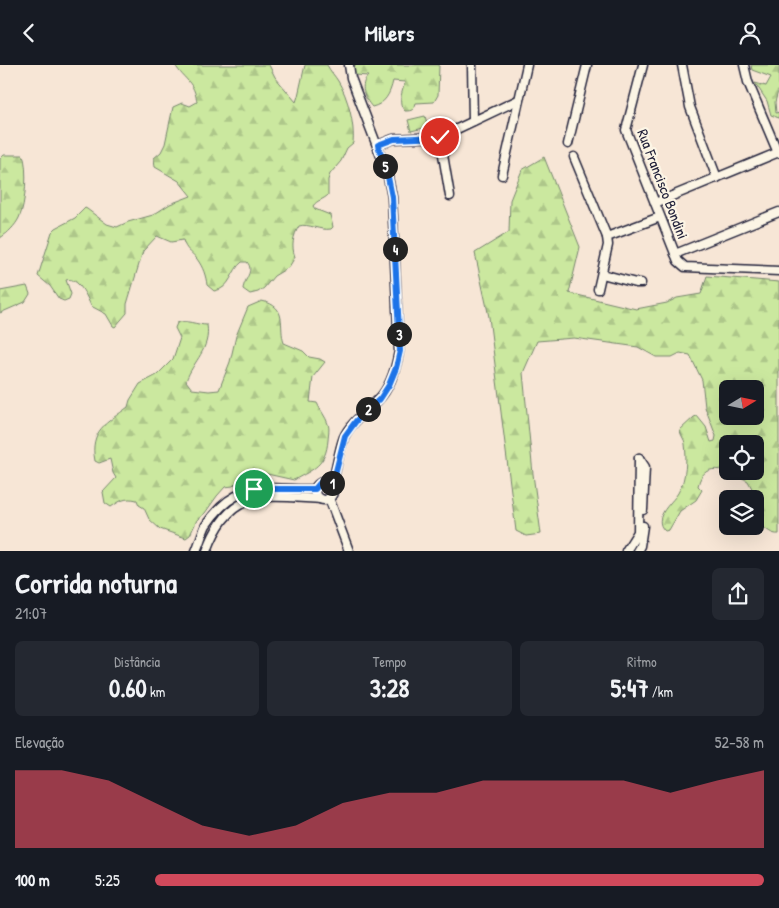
<!DOCTYPE html>
<html lang="pt">
<head>
<meta charset="utf-8">
<style>
	:root { --surface:#171b24; --page:#242831; --text:#f1f3f6; --muted:#9ea1a6; --accent:#d1495b }
	body { margin:0; font-family:"Patrick Hand",sans-serif; background:var(--page); color:var(--text); height:100vh; display:flex; flex-direction:column; font-size:19px; white-space:nowrap }
	* { box-sizing:border-box; margin:0 }
	p { font-size:16px; color:var(--muted) }
	.icon { flex:none; width:28px; height:28px; fill:none; stroke:currentColor; stroke-width:2; stroke-linecap:round; stroke-linejoin:round }
	.map { position:relative; height:486px; overflow:hidden }
	.panel { display:flex; flex-direction:column; background:var(--surface); flex:1 }
	.panel>* { flex:none }
	.needle { width:32px; rotate:80deg }
	.fabs { position:absolute; left:719px; top:315px; display:grid; gap:10px }
	.fabs a { display:grid; place-items:center; width:45px; height:45px; border-radius:8px; background:var(--surface); box-shadow:0 5px 20px #0002; font-size:25px }
	.pin { position:absolute; display:grid; place-items:center; width:42px; height:42px; color:#fff; margin:-21px; border:2px solid #fff; border-radius:50%; box-shadow:0 1px 5px #0007 }
	.km { position:absolute; width:25px; height:25px; margin:-12px; border-radius:50%; background:#222; color:#fff; font-size:14px; line-height:25px; text-align:center }
	.round { display:grid; place-items:center; flex:none; width:52px; height:52px; border-radius:8px; background:var(--page) }
	.summary { display:flex; align-items:center; justify-content:space-between; height:85px; padding:0 15px }
	h1 { font-size:28px; font-weight:700; line-height:38px }
	.metrics { display:grid; grid-template-columns:repeat(3,1fr); gap:8px; height:85px; padding:5px 15px }
	.metrics div { display:grid; align-content:center; border-radius:8px; background:var(--page); text-align:center }
	.metrics b { font-size:25px; font-weight:700 }
	.metrics small { font-size:14px; font-weight:400 }
	.metrics p { font-size:14px }
	.chart { height:140px; padding:10px 15px }
	.chart p { display:flex; justify-content:space-between }
	.chart svg { width:100%; height:90px; margin-top:5px; fill:var(--accent); opacity:.7 }
	ul { padding:0 15px; list-style:none; font-size:16px }
	li { display:grid; grid-template-columns:80px 60px 1fr; align-items:center; height:38px }
	li i { height:12px; border-radius:6px; background:var(--accent) }
	header { display:flex; justify-content:space-between; align-items:center; height:65px; padding:0 15px; background:var(--surface); font-size:22px; font-weight:700 }
	.map>svg:first-child { display:block }
</style>
</head>
<body>
<header><svg class="icon" aria-label="back" viewBox="0 0 24 24"><path d="M15 5l-7 7 7 7"/></svg>Milers<svg class="icon" aria-label="person" viewBox="0 0 24 24"><circle cx="12" cy="8" r="4"/><path d="M4 21q1-7 8-7t8 7"/></svg></header>
<div class="map">
<svg width="779" height="486" viewBox="0 0 779 486">
	<defs>
		<pattern id="forest-firs" width="22" height="20" patternUnits="userSpaceOnUse" patternTransform="scale(1.25)"><rect width="22" height="20" fill="#cbe89f"/><path d="M5 1l3.5 6h-7zM16 11l3.5 6h-7z" fill="#aec78a"/></pattern>
	</defs>
	<rect width="100%" height="100%" fill="#f7e6d6"/>
	<filter id="ink" filterUnits="userSpaceOnUse"><feTurbulence type="fractalNoise" baseFrequency=".02" numOctaves="2"/><feDisplacementMap in="SourceGraphic" scale="10" xChannelSelector="R" yChannelSelector="G"/><feConvolveMatrix kernelMatrix="1 2 1 2 8 2 1 2 1" color-interpolation-filters="sRGB"/></filter>
	<g filter="url(#ink)">
		<path fill="#cbe89f" stroke="#76856d" d="M425,51l3,11 -17,4 -3,-11z"/>
		<g fill="url(#forest-firs)" stroke="#76856d" fill-rule="evenodd">
			<path d="M175,0h94l6,12 21,25 2,-6 7,-31h22c3,6 8,11 11,16 10,16 17,44 15,62l-6,5 -6,13 -11,13 -2,6v15c-5,5 -11,5 -15,11l2,3 15,6 3,12 -2,2c-12,2 -22,-6 -32,-3 -6,10 -8,20 -4,31l-6,10 -15,9 -10,12 -6,4 -8,2 -7,-5c1,-10 12,-18 4,-27h-5c-11,8 -11,27 -28,29l-7,-6c-1,-9 -4,-18 -10,-26 -6,-8 -11,-8 -14,-19l-12,2 -14,-6 -14,15 -16,53v9l-12,14 -2,-1 -7,-12 -15,-8c-4,-9 -13,-30 -25,-26l5,14 -2,5 -5,2 -5,-2 -9,-13 -12,-10 14,-44 4,-4 19,-10 10,-10 2,1 20,15 10,3 11,-5 25,-7 17,-11 21,-8 -12,-15 -24,-14 -1,-9 7,-6 4,-8 8,-37 9,-4 8,3 7,-4c-3,-21 -12,-21 -22,-37z"/>
			<path d="M351,0h88l-1,30 -4,7 -18,1c-2,7 -4,8 -11,8 -8,-8 -3,-18 0,-29l-12,-1c-3,13 -8,23 -21,26 -8,-9 -13,-22 -4,-31l-13,-1z"/>
			<path d="M751,0h28v23l-4,14 1,11 3,-1v6l-8,-3 -4,-14 -12,-18 11,3 5,-9 -19,-7z"/>
			<path d="M4,90h19c5,14 3,49 -4,63 -4,8 -11,15 -19,20v-79z"/>
			<path d="M544,92l36,90 -11,46 67,16 31,-6 10,-5 24,-4 6,-18 72,6v252c-7,1 -13,-5 -18,-9 0,-4 2,-7 3,-11 0,-5 -13,-27 -16,-33 -16,-8 -44,-24 -50,5l4,4 -6,10 -16,11 -11,19 -4,1c-15,-14 10,-30 14,-40 7,-12 8,-32 6,-47 0,-5 -5,-9 -5,-14l14,-13 3,-1 9,11 5,15 4,-1 1,-5 -11,-29 -3,-27 -12,-25 -10,-2 -8,4h-16l-18,-10 -64,-9 -37,3 -14,32 10,101 8,60 -15,2 -10,-5 -27,-214 -14,-64 34,-21 1,-32 12,-30zM728,324h27v27h-27zM728,379h27v27h-27z"/>
			<path d="M27,221l3,8 -5,8 -25,11v-22z"/>
			<path d="M262,236c27,6 16,25 22,42l19,8 6,6 11,2 5,3 -12,15 -3,25 7,1c3,7 9,14 11,21 2,5 0,11 0,16 -2,25 -14,29 -34,40l-27,-6 -11,5 -18,2 -5,5 -8,1 -8,9 -12,17 -8,7 -7,15 -4,3 -26,-9 -11,-10 -5,-11 -5,-3 -2,-5c-12,-3 -17,1 -26,7l-6,-4 -2,-11 13,-14 -3,-5 -3,-14 -11,4 -4,-2c-6,-31 12,-38 33,-54l2,-7 10,-16 17,-9 16,-16 7,-21 -5,-10 2,-5c9,-4 20,2 30,2 4,24 -14,36 -21,56l6,8 17,2 10,-1 11,-28 6,-26 12,-29z"/>
		</g>
		<g fill="none" stroke-linecap="round" stroke-linejoin="round">
			<g stroke="#22223b" stroke-width="11">
				<g id="minor">
					<path d="M472,0l1,56"/>
					<path d="M643,0l-17,65 52,131 7,6 94,4"/>
					<path d="M682,0l8,42 27,71"/>
					<path d="M744,0l4,17 30,71"/>
					<path d="M440,72l10,59"/>
					<path d="M568,79l19,-79"/>
					<path d="M378,80l15,-6 47,-2 78,-37"/>
					<path d="M574,92l33,80"/>
					<path d="M502,110l25,-110"/>
					<path d="M655,138l124,-51"/>
					<path d="M675,189l104,-42"/>
					<path d="M602,209l34,9h5"/>
					<path d="M598,224l10,-44 -1,-8 53,-20"/>
					<path d="M639,393l6,9 -2,43"/>
					<circle cx="324" cy="426" r="9"/>
					<path d="M331,421c6,-16 7,-33 13,-49 7,-15 23,-26 34,-37 13,-13 18,-32 21,-49l-7,-154 -5,-25 -36,-94 -2,-13"/>
					<path d="M329,433l20,53"/>
					<path d="M196,486c4,-9 6,-18 10,-26 4,-6 9,-12 15,-18 29,-28 58,-16 94,-18"/>
					<path d="M207,486c23,-64 57,-55 114,-52"/>
					<path d="M626,486l12,-19 1,-74"/>
					<path d="M637,486l3,-5 3,-20"/>
				</g>
			</g>
			<use href="#minor" stroke="#fcf5e5" stroke-width="8"/>
		</g>
	</g>
	<g fill="none" stroke-linecap="round" stroke-linejoin="round" filter="url(#ink)">
		<g stroke="#fff" stroke-width="10">
			<path id="route" d="M254,424h61l5,-6 3,-1 8,4 4,-11 10,-39 11,-15 24,-22 9,-14 7,-17 4,-17 -8,-154 -5,-25 -9,-27 16,-6 46,-2"/>
		</g>
		<use href="#route" stroke="#1a73e8" stroke-width="6"/>
	</g>
	<g text-anchor="middle" dominant-baseline="central" stroke-width="4.5" stroke-linejoin="round" paint-order="stroke">
		<g font-size="15" fill="#22223b" stroke="#fcf5e5">
			<text transform="translate(663 119) rotate(69)">Rua Francisco Bondini</text>
		</g>
	</g>
</svg>
<div class="fabs">
<a><svg class="needle" viewBox="-14 -14 28 28"><path d="M0-13l5 13h-10z" fill="#e53935"/><path d="M0 13l5-13h-10z" fill="#9ea1a6"/></svg></a>
<a><svg class="icon" aria-label="locate" viewBox="0 0 24 24"><circle cx="12" cy="12" r="6"/><path d="M12 2v4M12 18v4M2 12h4M18 12h4"/></svg></a>
<a><svg class="icon" aria-label="layers" viewBox="0 0 24 24"><path d="M12 4l9 5-9 5-9-5zM3 14l9 5 9-5"/></svg></a>
</div>
<div class="pin" style="left:254px;top:424px;background:#1e9e55"><svg class="icon" aria-label="arrive" viewBox="0 0 24 24"><path d="M6 21V4h12l-3 4 3 4H6"/></svg></div>
<div class="pin" style="left:440px;top:72px;background:#d93025"><svg class="icon" aria-label="check" viewBox="0 0 24 24"><path d="M5 12l5 5 9-10"/></svg></div>
<b class="km" style="left:332px;top:418px">1</b>
<b class="km" style="left:368px;top:344px">2</b>
<b class="km" style="left:399px;top:269px">3</b>
<b class="km" style="left:395px;top:184px">4</b>
<b class="km" style="left:385px;top:101px">5</b>
</div>
<section class="panel">
<div class="summary"><div><h1>Corrida noturna</h1><p>21:07</p></div><a class="round"><svg class="icon" aria-label="share" viewBox="0 0 24 24"><path d="M12 15V3M7 8l5-5 5 5M5 13v7h14v-7"/></svg></a></div>
<div class="metrics">
<div><p>Distância</p><b>0.60<small> km</small></b></div>
<div><p>Tempo</p><b>3:28</b></div>
<div><p>Ritmo</p><b>5:47<small> /km</small></b></div>
</div>
<div class="chart"><p><span>Elevação</span>52–58 m</p>
<svg viewBox="0 0 160 44" preserveAspectRatio="none"><path d="M0 44V6L10 6L20 11L30 22L40 33L50 38L60 33L70 22L80 17L90 17L100 11L110 11L120 11L130 11L140 17L150 11L160 6V44z"/></svg>
</div>
<ul>
<li><b>100 m</b>5:25<i style="width:100%"></i></li>
</ul>
</section>
</body>
</html>
